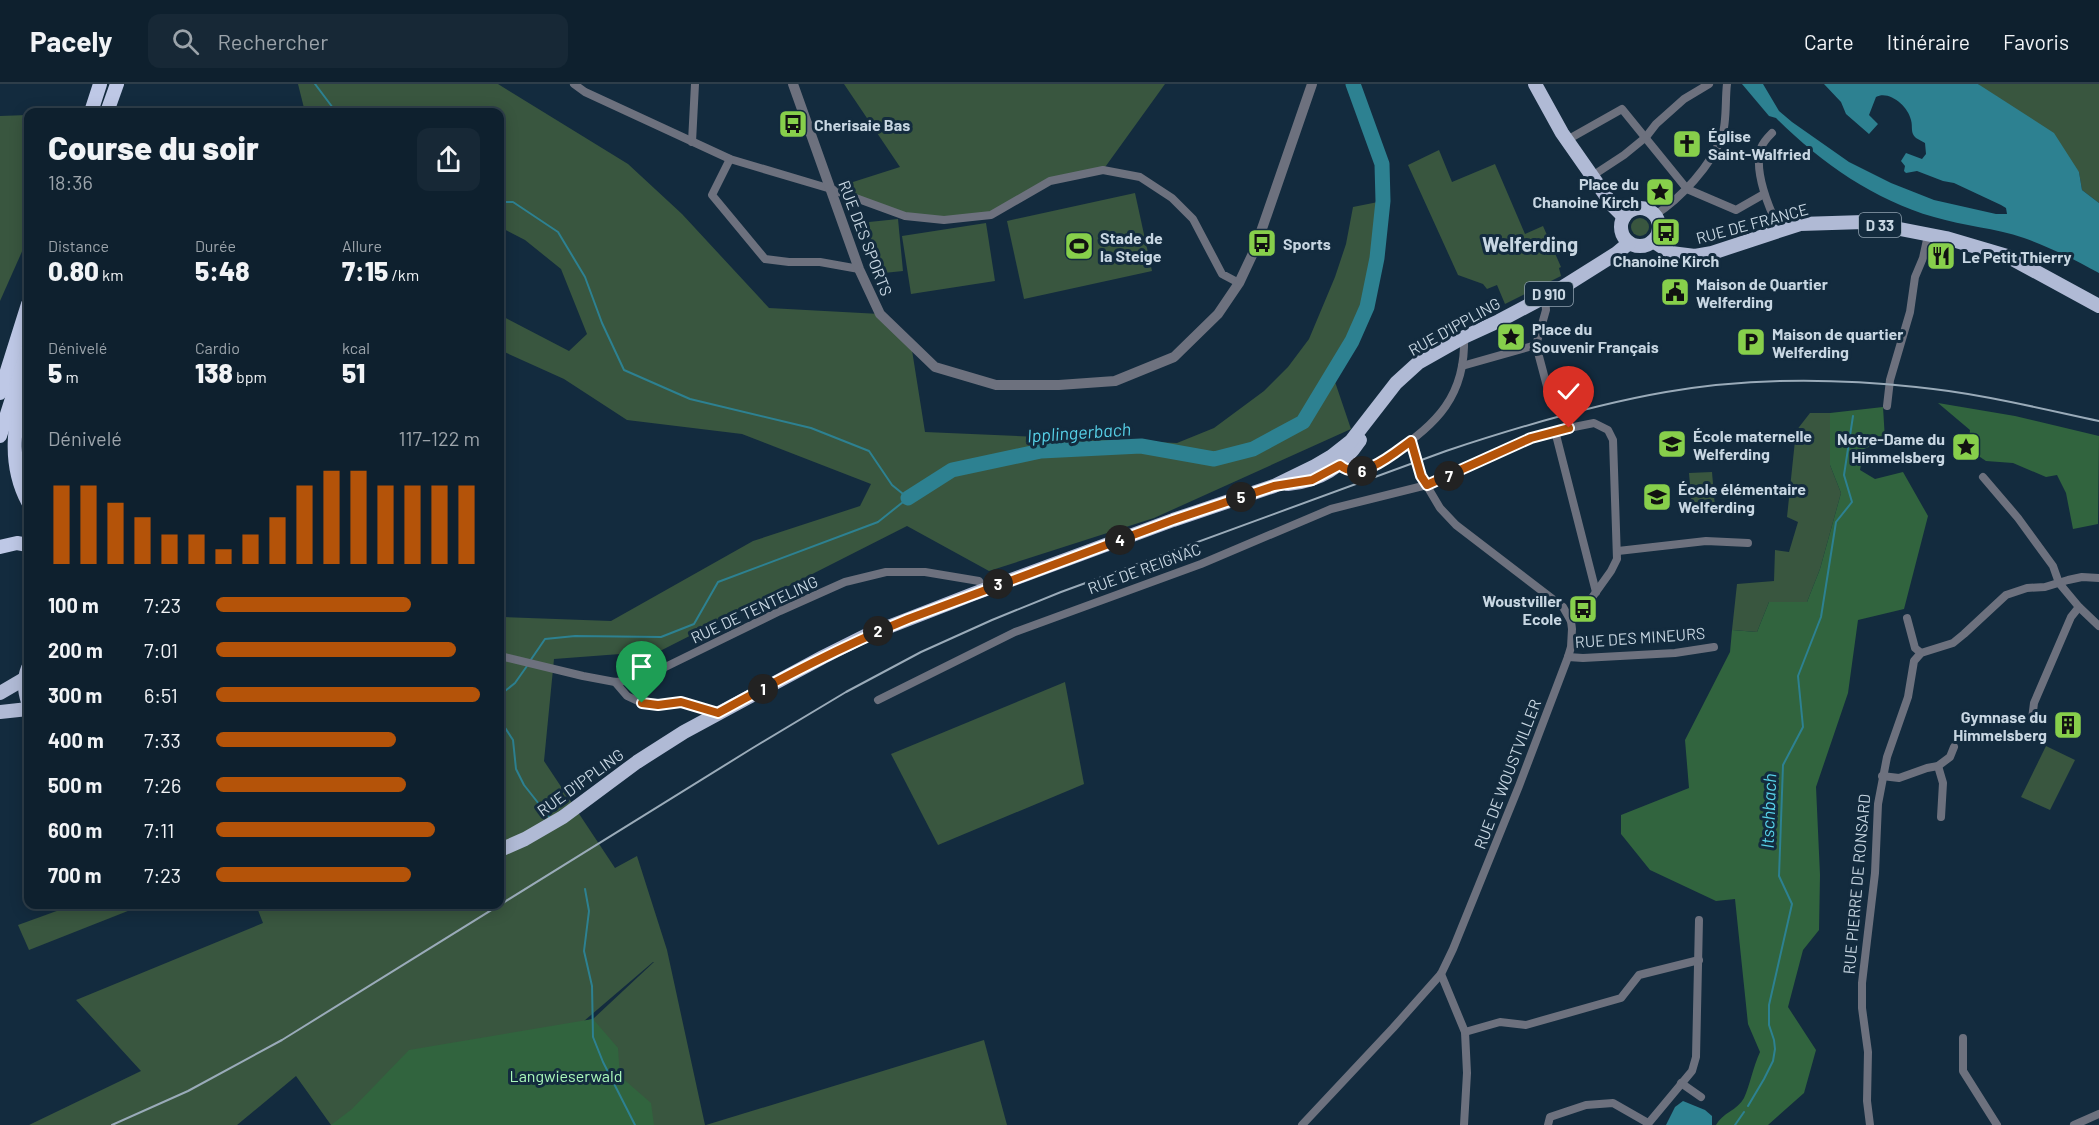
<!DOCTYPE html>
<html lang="fr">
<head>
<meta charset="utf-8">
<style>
	:root { --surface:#0e202e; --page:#172836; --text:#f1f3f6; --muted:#9ba3aa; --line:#2e3e4a; --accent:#b45309 }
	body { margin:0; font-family:Barlow,sans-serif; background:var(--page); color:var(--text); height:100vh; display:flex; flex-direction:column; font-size:22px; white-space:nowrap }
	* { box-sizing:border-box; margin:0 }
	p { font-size:20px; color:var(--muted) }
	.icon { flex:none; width:33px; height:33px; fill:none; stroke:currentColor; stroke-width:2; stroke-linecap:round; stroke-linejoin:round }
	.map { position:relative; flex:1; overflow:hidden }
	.details { position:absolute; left:24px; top:24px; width:480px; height:801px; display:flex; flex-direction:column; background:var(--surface); border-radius:12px; box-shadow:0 3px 15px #0003,0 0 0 2px var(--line) }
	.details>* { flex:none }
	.pin { position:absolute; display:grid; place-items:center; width:51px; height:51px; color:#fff; margin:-62px -26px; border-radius:50% 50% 50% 0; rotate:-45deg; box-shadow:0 0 6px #0007 }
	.pin .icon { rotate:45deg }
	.km { position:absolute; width:30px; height:30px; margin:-15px; border-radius:50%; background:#222; color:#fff; font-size:16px; line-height:30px; text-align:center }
	.round { display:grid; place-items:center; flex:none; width:63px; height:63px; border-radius:12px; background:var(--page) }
	.summary { display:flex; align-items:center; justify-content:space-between; height:102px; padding:0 24px }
	h1 { font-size:33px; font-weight:800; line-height:45px }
	.figures { display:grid; grid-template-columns:repeat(3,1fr); gap:9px; height:102px; padding:6px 24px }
	.figures div { display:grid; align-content:center }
	.figures b { font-size:26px; font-weight:800 }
	.figures small { font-size:16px; font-weight:400 }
	.figures p { font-size:16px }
	.chart { height:168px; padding:12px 24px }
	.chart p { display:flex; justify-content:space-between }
	.chart svg { width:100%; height:108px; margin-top:6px; stroke:var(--accent); stroke-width:6 }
	ul { padding:0 24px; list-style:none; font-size:20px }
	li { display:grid; grid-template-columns:96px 72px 1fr; align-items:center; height:45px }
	li i { height:15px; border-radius:8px; background:var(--accent) }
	header { display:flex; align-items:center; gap:36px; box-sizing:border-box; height:84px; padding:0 30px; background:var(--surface); border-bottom:2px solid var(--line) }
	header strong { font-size:28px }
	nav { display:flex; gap:33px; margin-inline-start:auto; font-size:21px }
	.search { width:420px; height:54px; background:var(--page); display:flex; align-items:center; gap:15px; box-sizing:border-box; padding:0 21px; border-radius:12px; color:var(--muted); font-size:22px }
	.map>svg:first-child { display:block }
</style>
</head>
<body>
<header>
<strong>Pacely</strong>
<div class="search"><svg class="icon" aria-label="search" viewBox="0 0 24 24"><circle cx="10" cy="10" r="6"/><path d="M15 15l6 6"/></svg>Rechercher</div>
<nav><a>Carte</a><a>Itinéraire</a><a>Favoris</a></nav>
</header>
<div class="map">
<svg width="2099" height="1041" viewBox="0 0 2099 1041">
	<rect width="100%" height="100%" fill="#132b3e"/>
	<g fill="#39563f" fill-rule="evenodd">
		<path d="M298,0h200l130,80 54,50 87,94 111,6 31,30 14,88 252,11 37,-15 50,-37 24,-24 21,-28 26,-62 11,-33 7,-37 30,-6c-4,33 -5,77 -16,108 -9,23 -22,45 -34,67l18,53 -197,89 -165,53 -82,-45 -247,125 -106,8 -10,102 71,107 22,-12 30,94 38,175h-374l-35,-49 -59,49h-208l112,-54 -65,-71 187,-77 -7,-18 244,-1v-311l6,3 -3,21 108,4 142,-80 107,-35 11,-22 -129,-50 -115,-14 -63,-41 -64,-29v-35l69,36 18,-17 -26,-65 -36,-29 -25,-13v-115h-195zM654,878l-61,57 -9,2 69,-59z"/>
		<path d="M844,0h321l-62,86 -53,11 -59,34 -47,5 -39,-4 -74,-27 69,-22z"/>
		<path d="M1978,0h121v119l-17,-13 -3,-18z"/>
		<path d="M28,31v123l-28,63v-185z"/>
		<path d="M1439,66l13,32 43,-18 30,70 18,-8 18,41 -2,1 2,8 -56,28 -8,-19 -10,4 -4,-5 -25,-9 -50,-110z"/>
		<path d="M1135,109l17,78 -128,28 -17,-78z"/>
		<circle cx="1640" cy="143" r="9"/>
		<path d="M898,135l5,52 -29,3 -5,-52z"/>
		<path d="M986,139l9,58 -84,13 -9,-58z"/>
		<path d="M1810,329h20v52l11,28 -21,76 -13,33h-38l-12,30 -25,-2 5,-46 37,-3 1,-31 14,2 9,-30 -11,-5 9,-86z"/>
		<path d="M1712,388l3,35 -23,2 -3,-36z"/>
		<path d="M1065,598l19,102 -146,61 -47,-91z"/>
		<path d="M2046,662l29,14 -25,50 -29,-13z"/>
		<path d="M76,820h67v1l-114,45 -11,-25z"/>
		<path d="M984,956l23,85h-301z"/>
	</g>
	<g fill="#31643e">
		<path d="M1938,319l77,13 84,20 -1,88 -25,5 -7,-36 -9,-18 -11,2 -33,-14 -27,-2 -18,-12 2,-19z"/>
		<path d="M1883,323l2,33 -21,9 -4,21 15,9 28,-7 25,44 -24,93 -46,11 -10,73 -32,94 4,88 -1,55 -16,20 -15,57 28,43 -12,43 -36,32h-52c6,-12 22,-15 28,-27 6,-13 9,-31 16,-46l-12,-28 -13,-125 -19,2 -66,-31 -29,-36v-19l68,-27 -4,-48 45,-88 2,-22 25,2 12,-30h38l13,-33 21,-76 -11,-28v-52z"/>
		<path d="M593,935l25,29 2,28 31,27 3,22h-323l21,-16 57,-59z"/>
	</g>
	<g fill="#2d8191">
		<path d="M1742,0h21l16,27 13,11 57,40 42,21 43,17 62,14h11l-1,-6 -5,-3 -47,-22 -11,-2 -26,-10 -11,2 -2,-2 1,-5 -4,-5 5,-8 16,6 4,-5 -1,-11c-3,-2 -6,-3 -9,-5 -6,-5 -3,-11 -5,-18 -3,-14 -22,-30 -35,-23l-7,18 9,9 -9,10 -23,-20 -5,-12 -17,-18h154l76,49 25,39 3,18 17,13v70c-24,-13 -49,-26 -75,-35 -29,-10 -60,-12 -90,-21 -60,-17 -114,-55 -158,-99l-7,-2z"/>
		<path d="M1683,1017l22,9 7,6v9h-46l9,-18z"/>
	</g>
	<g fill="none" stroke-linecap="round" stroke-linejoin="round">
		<g stroke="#2d8191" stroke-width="2">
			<path d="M315,0l21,28"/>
			<path d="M500,118h13l45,30 27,45 17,46 22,47 66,29 121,29 58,23 23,34 16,13 -30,24 -160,60 -24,42 -33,13 -86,-1 -30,3 -15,22"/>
			<path d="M500,611l15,-12 12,-17"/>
			<path d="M500,636l13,20 3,29 8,16 26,33"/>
			<path d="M585,805l4,22 -5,40 8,35 1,51 10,25 32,63"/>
			<path d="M1748,1022l16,-27 9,-18 2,-12 -1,-9 -5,-15v-20l23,-101 -13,-28 4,-111 20,-38 -5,-51 23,-59 15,-95 16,-20 -8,-27 9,-59"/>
			<path d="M1735,1041l9,-13"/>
		</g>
		<path stroke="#2d8191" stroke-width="15" d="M908,414l44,-28 89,-19 100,-5 73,13 39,-10 50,-27 49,-81 15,-34 10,-49 6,-57 -1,-37 -29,-80"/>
		<g stroke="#6d717e" stroke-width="8">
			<path d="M574,0l11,8 145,67 101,30 74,27 39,4 47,-5 59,-34 53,-11 37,7 32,21 21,21 29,55 17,9"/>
			<path d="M1772,49c-4,4 -9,9 -11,15 -8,23 8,60 18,81"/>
			<path d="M1567,56l55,-31 65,80 49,21 28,-16"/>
			<path d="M692,58l3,-58"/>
			<path d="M730,75l-18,36 53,64 24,3h31l39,7"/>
			<path d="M1592,92l32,-21 22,-18 10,-13 28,-25 25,-15"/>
			<path d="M1655,131c26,-17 56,-49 67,-79 5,-13 3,-37 5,-52"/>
			<path d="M1545,212l1,14 -10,35 13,49 2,5 8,4"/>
			<path d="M1462,282l74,-21"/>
			<path d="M1887,322l3,-26 20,-68 5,-35 8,-19 5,-23"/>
			<path d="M1555,347l41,161"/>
			<path d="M1337,377l11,10c18,2 28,-7 42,-16 47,-30 76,-60 74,-118"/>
			<path d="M1983,393l35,41 35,48 6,17 20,24 20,19"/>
			<path d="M1618,467l88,-10 42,2"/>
			<path d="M1907,534l8,30 6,5"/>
			<path d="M500,572l83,20 32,6 11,-1 23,-6 131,-64 65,-29 41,-10h39l54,9 5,9"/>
			<path d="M1568,573l15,1 92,-5 39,-6"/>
			<path d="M615,598l12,14 15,7 17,1 22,-2 37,11"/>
			<path d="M878,616l137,-68 186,-68 130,-55 100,-25 100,-46 38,-10 25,-5 14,7 5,10 4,119 -6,12 -25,35 -15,15"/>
			<path d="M2032,635l2,-16 37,-86 8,-10"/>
			<path d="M1938,682l5,17 -2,34"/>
			<path d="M1882,692l17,2 28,-10 11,-2 12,-9 4,-10"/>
			<path d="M1441,890l24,58 2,41 -3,52"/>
			<path d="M1465,948l35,-10 26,3 95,-27 18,-23 60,-15"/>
			<path d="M1963,954v33l34,54"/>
			<path d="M1681,999l20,14"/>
			<path d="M1302,1041l91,-97 48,-54 12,-25 66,-163 49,-129 3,-10 1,-18 -1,-8 -8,-14 -107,-82 -16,-17 -16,-27"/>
			<path d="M1548,1041l2,-8 36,-12 27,-2 35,20"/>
			<path d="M1647,1041l45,-54 4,-14 3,-137"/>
			<path d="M1870,1041l-3,-24 1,-49 -6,-44v-25l13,-110 3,-69 9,-47 21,-60 6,-36 7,-8 32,-10 11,-9 42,-39 21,-7 18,-1 23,-7 14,-3 17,1"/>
			<path d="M2074,1041l25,-11"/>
		</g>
		<path stroke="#6d717e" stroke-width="10" d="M793,0l66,185 21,45 55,53 61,18h63l56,-4 59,-24 44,-43 21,-31 16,-34 57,-165"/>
		<g stroke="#b0bad5" stroke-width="14">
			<path d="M1535,0l27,49 51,73 11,11"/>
			<circle cx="1640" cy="143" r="19"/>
			<path d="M1653,157l18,12 24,3 17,-3 88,-29 64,-2 82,16 61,18 92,50"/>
			<path d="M1288,400c32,-3 54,-17 72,-44"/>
			<path d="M28,584c-5,12 -4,22 0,34"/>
			<path d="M0,609l24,-14"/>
			<path d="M0,628l28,-3"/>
			<path d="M500,766l25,-11 38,-22 74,-55 47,-30 139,-75 42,-21 108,-42 200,-74 101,-34 41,-20 17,-10 19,-15 45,-58 22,-20 46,-26 35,-16 64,-34 54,-34 12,-10"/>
		</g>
		<g stroke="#bec8e6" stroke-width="14">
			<path d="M91,28l9,-28"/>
			<path d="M107,28l10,-28"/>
			<path d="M28,290c-13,43 -22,87 0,128"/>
			<path d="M0,309l28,-89"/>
			<path d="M0,352l28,-88"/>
			<path d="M0,463l17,-4 11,2"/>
		</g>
		<path stroke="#9aabb9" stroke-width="2" d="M112,1041l76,-34 94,-51 469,-291 95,-57 75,-40 71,-32 69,-28 385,-141c72,-24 145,-46 220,-59 81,-14 167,-14 250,-5 62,6 122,21 183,34"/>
		<path stroke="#6d717e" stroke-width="8" d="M1414,372l7,20"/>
	</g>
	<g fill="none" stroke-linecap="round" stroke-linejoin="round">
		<g stroke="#fff" stroke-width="12">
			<path id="route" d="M642,619l16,2 23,-3 37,11c62,-34 124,-67 190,-94l265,-99 101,-34 38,-6 28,-15c20,18 53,-11 71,-24l10,35 6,9 104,-47 38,-10"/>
		</g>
		<use href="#route" stroke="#b45309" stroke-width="8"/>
	</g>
	<defs>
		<g id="bus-square" transform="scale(1.5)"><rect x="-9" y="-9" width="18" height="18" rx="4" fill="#87cf4b" stroke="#132b3e"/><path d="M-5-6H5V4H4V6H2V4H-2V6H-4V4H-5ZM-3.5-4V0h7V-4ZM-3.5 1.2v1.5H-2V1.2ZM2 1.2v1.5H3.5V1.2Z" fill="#111"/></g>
		<g id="church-square" transform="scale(1.5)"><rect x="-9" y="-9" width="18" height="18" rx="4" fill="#87cf4b" stroke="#132b3e"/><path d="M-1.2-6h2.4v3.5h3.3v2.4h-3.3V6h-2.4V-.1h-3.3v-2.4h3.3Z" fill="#111"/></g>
		<g id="sight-square" transform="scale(1.5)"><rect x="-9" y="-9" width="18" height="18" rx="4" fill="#87cf4b" stroke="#132b3e"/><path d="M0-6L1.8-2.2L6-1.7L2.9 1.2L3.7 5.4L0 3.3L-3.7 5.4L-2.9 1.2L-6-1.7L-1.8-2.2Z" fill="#111"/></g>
		<g id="stadium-square" transform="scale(1.5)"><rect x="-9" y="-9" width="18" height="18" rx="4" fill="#87cf4b" stroke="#132b3e"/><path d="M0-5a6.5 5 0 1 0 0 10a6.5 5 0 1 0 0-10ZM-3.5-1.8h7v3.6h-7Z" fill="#111"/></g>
		<g id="restaurant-square" transform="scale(1.5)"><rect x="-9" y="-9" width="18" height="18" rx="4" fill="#87cf4b" stroke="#132b3e"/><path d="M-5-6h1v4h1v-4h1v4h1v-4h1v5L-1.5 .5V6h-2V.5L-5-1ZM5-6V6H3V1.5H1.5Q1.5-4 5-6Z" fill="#111"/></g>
		<g id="civic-square" transform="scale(1.5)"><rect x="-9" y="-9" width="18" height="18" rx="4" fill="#87cf4b" stroke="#132b3e"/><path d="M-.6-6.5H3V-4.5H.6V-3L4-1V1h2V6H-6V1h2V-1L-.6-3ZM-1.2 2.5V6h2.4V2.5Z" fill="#111"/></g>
		<g id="parking-square" transform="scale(1.5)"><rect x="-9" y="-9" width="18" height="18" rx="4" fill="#87cf4b" stroke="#132b3e"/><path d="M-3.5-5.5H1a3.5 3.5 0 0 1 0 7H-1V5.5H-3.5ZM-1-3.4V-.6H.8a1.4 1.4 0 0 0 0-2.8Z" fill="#111"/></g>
		<g id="school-square" transform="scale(1.5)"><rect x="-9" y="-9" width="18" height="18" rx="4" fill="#87cf4b" stroke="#132b3e"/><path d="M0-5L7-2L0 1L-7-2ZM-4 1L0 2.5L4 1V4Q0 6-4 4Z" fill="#111"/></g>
		<g id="building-square" transform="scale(1.5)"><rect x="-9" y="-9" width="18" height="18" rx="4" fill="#87cf4b" stroke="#132b3e"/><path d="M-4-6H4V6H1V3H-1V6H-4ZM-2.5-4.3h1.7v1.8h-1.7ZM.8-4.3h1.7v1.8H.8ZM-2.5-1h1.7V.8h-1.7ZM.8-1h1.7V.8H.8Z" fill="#111"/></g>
	</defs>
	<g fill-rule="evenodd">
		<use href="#bus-square" x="793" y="40"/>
		<use href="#church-square" x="1687" y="60"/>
		<use href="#sight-square" x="1660" y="108"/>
		<use href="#bus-square" x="1666" y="148"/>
		<use href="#bus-square" x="1262" y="159"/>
		<use href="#stadium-square" x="1079" y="162"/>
		<use href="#restaurant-square" x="1941" y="172"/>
		<use href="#civic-square" x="1675" y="208"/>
		<use href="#sight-square" x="1511" y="253"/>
		<use href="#parking-square" x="1751" y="258"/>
		<use href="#school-square" x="1672" y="360"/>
		<use href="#sight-square" x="1966" y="363"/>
		<use href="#school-square" x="1657" y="413"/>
		<use href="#bus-square" x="1583" y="525"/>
		<use href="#building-square" x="2068" y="641"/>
	</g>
	<g text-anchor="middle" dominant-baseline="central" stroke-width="6" stroke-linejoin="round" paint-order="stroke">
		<g fill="#132b3e" stroke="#91a3b1" stroke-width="1.5">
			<rect x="1859" y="129" width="42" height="24" rx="4.5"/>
			<rect x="1525" y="198" width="48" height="24" rx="4.5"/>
		</g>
		<g font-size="15" font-weight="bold" fill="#c7d6e2">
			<text x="1880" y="141">D 33</text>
			<text x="1549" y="210">D 910</text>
		</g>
		<g font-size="16" font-weight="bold" fill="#c7d6e2" stroke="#132b3e" text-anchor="start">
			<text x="814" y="40">Cherisaie Bas</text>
			<text x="1708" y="51">Église<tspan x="1708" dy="18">Saint-Walfried</tspan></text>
			<text x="1639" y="99" text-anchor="end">Place du<tspan x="1639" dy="18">Chanoine Kirch</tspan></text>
			<text x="1100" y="153">Stade de<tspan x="1100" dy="18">la Steige</tspan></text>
			<text x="1283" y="159">Sports</text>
			<text x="1962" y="172">Le Petit Thierry</text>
			<text x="1666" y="176" text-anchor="middle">Chanoine Kirch</text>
			<text x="1696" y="199">Maison de Quartier<tspan x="1696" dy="18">Welferding</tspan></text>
			<text x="1532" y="244">Place du<tspan x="1532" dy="18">Souvenir Français</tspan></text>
			<text x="1772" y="249">Maison de quartier<tspan x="1772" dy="18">Welferding</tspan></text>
			<text x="1693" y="351">École maternelle<tspan x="1693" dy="18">Welferding</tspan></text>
			<text x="1945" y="354" text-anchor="end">Notre-Dame du<tspan x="1945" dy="18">Himmelsberg</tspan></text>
			<text x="1678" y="404">École élémentaire<tspan x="1678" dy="18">Welferding</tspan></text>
			<text x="1562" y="516" text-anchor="end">Woustviller<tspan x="1562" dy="18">Ecole</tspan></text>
			<text x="2047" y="632" text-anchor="end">Gymnase du<tspan x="2047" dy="18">Himmelsberg</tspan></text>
		</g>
		<g font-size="16" fill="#c7d6e2" stroke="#132b3e">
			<text transform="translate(1752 139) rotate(-15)">RUE DE FRANCE</text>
			<text transform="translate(866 154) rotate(69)">RUE DES SPORTS</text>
			<text transform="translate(1454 242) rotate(-29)">RUE D'IPPLING</text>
			<text transform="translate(1144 484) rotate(-20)">RUE DE REIGNAC</text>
			<text transform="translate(754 525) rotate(-25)">RUE DE TENTELING</text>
			<text transform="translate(1640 553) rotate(-4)">RUE DES MINEURS</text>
			<text transform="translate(1507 690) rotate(-69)">RUE DE WOUSTVILLER</text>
			<text transform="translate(580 698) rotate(-36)">RUE D'IPPLING</text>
			<text transform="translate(1856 800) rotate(-85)">RUE PIERRE DE RONSARD</text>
		</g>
		<g font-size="16" fill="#abf8bb" stroke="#132b3e">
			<text x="566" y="991">Langwieserwald</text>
		</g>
		<g font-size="18" font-style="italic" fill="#57d1e8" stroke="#132b3e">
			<text transform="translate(1079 348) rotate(-4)">Ipplingerbach</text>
			<text transform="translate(1768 727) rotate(-88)">Itschbach</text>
		</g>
		<g font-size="20" font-weight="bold" fill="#c7d6e2" stroke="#132b3e">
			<text x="1530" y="160">Welferding</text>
		</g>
	</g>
</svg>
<div class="pin" style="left:642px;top:619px;background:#1e9e55"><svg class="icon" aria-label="arrive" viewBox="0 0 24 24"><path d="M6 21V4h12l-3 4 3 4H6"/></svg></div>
<div class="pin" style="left:1569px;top:344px;background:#d93025"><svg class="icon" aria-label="check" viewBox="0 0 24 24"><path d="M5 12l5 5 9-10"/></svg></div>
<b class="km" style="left:763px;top:605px">1</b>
<b class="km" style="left:878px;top:547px">2</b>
<b class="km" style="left:998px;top:500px">3</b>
<b class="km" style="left:1120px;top:456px">4</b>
<b class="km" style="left:1241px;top:413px">5</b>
<b class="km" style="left:1362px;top:387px">6</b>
<b class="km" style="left:1449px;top:392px">7</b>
<section class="details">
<div class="summary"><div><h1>Course du soir</h1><p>18:36</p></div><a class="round"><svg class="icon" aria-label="share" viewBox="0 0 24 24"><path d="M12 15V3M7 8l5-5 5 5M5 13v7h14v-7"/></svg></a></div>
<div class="figures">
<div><p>Distance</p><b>0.80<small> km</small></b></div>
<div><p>Durée</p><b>5:48</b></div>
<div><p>Allure</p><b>7:15<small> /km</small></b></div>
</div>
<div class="figures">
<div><p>Dénivelé</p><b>5<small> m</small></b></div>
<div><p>Cardio</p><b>138<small> bpm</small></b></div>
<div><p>kcal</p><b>51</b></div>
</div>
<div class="chart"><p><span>Dénivelé</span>117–122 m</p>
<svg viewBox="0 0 160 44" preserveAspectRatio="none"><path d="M5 44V12M15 44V12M25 44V19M35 44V25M45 44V32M55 44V32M65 44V38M75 44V32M85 44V25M95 44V12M105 44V6M115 44V6M125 44V12M135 44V12M145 44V12M155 44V12"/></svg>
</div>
<ul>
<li><b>100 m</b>7:23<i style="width:74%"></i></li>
<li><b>200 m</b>7:01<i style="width:91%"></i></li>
<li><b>300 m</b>6:51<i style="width:100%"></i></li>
<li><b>400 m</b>7:33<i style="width:68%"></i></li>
<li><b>500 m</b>7:26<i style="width:72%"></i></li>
<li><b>600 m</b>7:11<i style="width:83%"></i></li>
<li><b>700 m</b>7:23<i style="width:74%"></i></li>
</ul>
</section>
</div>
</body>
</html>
